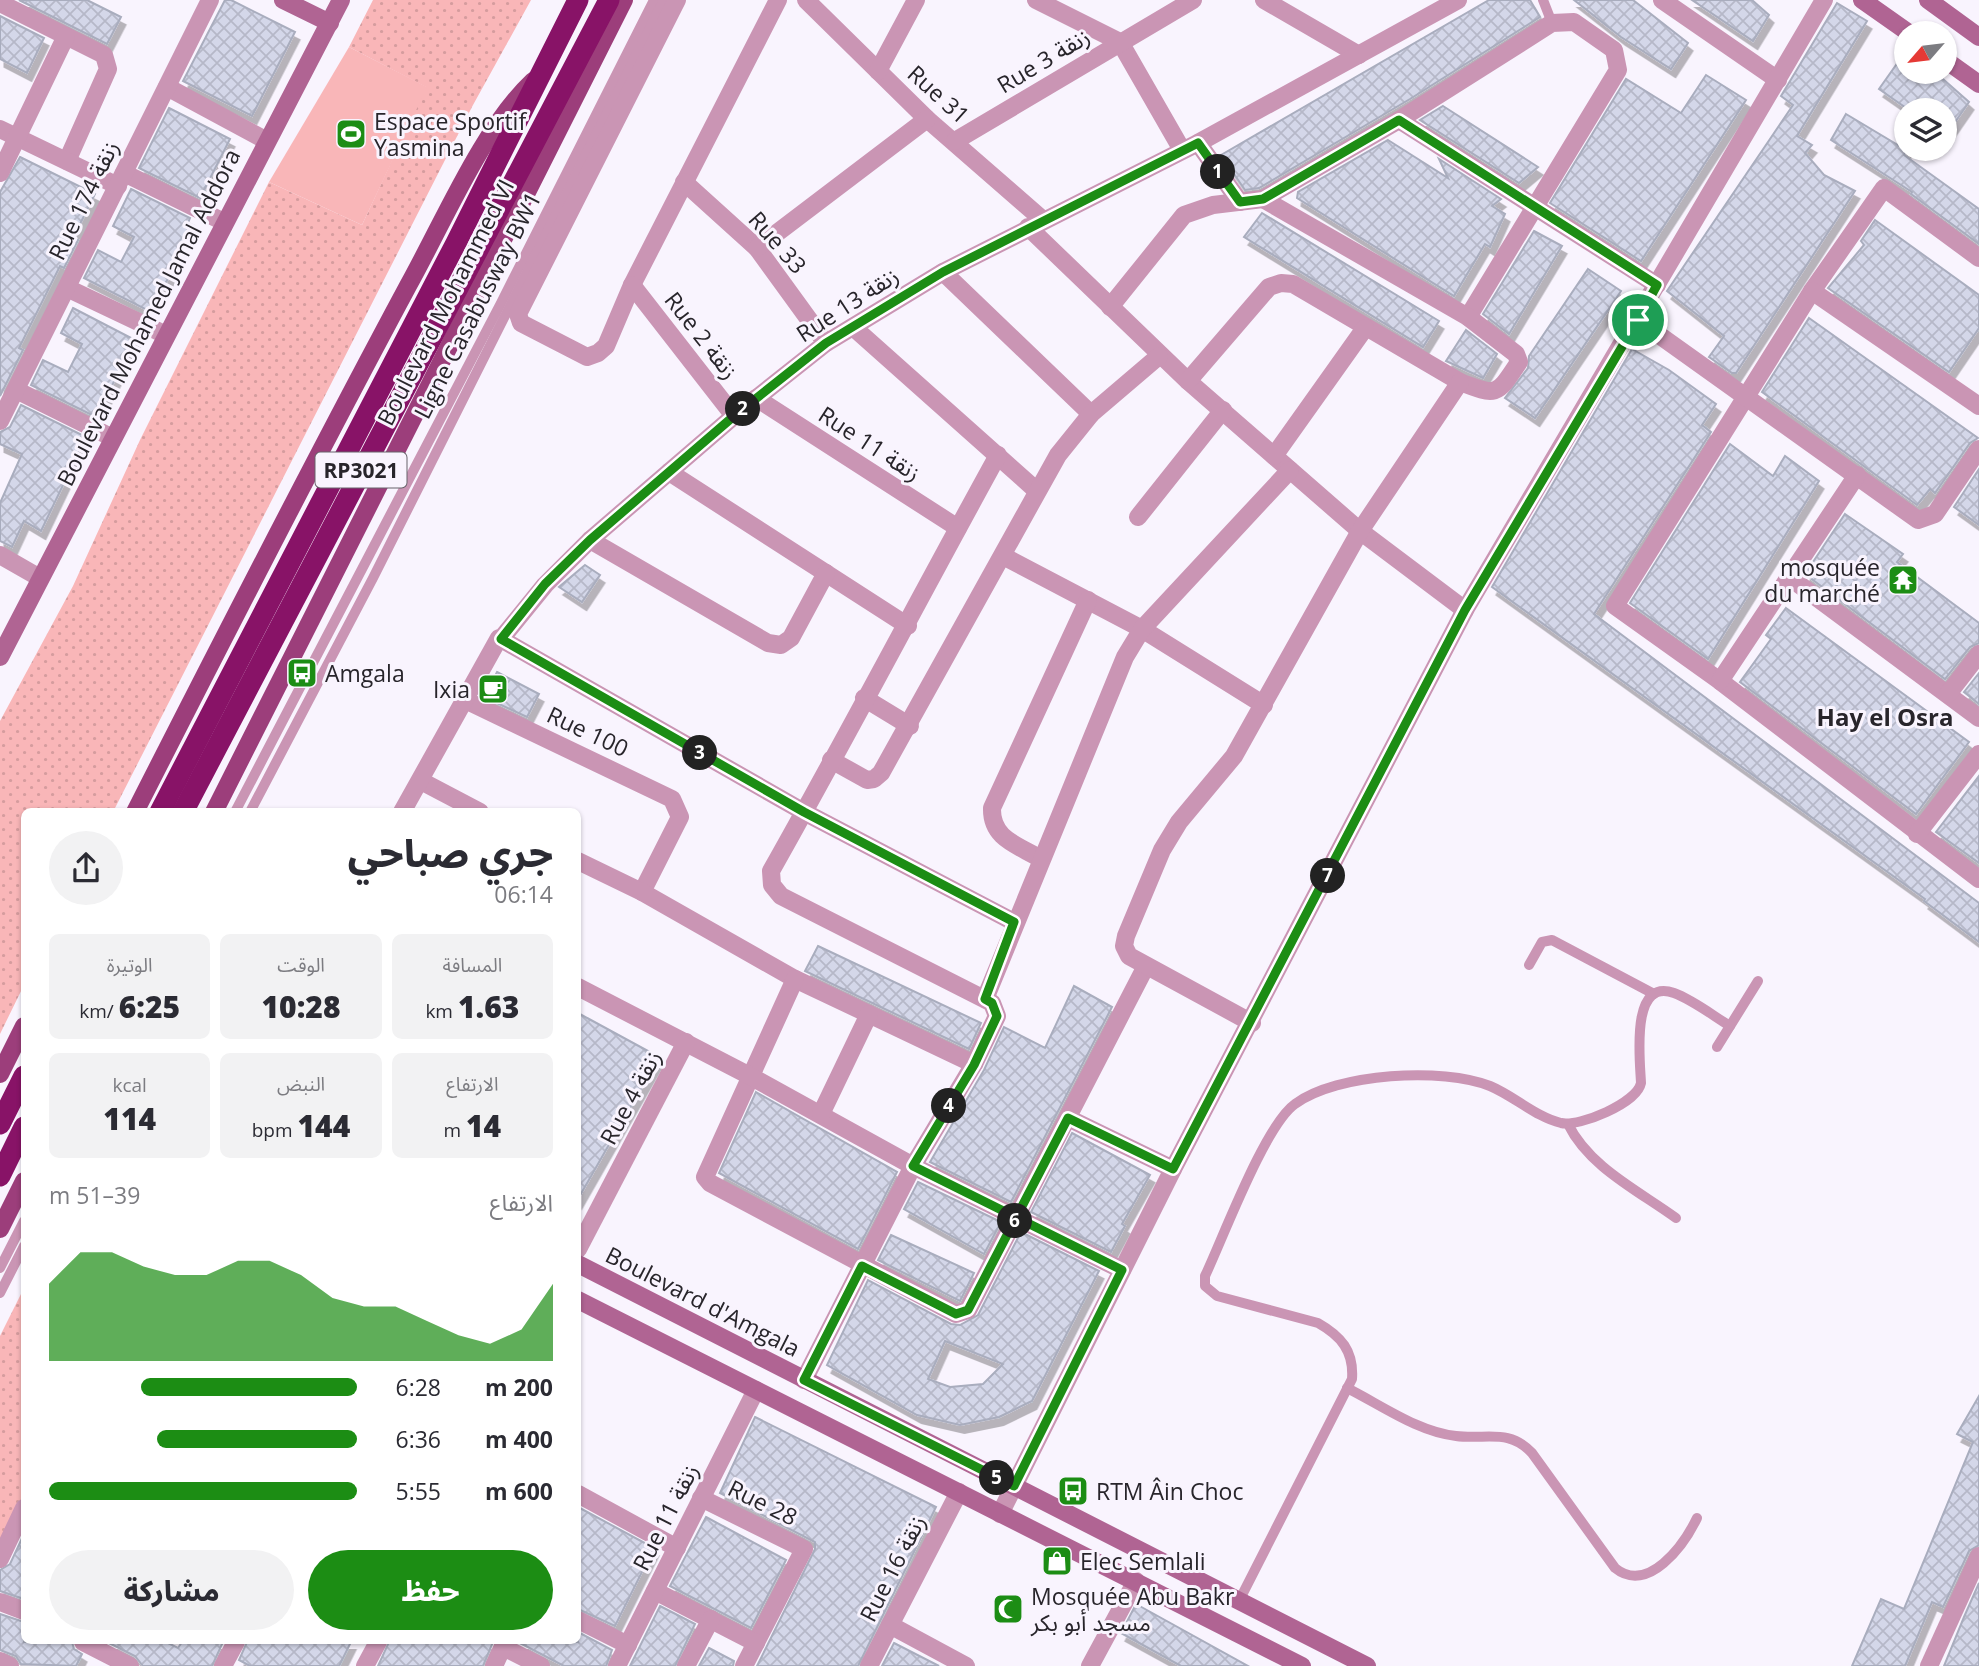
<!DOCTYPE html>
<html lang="ar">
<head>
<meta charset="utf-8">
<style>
	:root { --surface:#fff; --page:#f2f2f3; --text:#2b2b33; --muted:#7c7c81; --accent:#1c8d14 }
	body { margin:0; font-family:"Open Sans","Noto Sans Arabic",sans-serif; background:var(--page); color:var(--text); direction:rtl; height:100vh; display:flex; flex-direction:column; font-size:26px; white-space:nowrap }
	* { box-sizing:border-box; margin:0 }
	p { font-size:23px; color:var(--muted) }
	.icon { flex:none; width:38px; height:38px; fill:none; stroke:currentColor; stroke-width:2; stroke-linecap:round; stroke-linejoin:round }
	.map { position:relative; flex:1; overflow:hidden; direction:ltr }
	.drawer { position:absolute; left:21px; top:808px; width:560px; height:836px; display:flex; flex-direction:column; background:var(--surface); border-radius:10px; box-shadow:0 2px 5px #0004; direction:rtl }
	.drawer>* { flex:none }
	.needle { width:46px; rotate:242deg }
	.buttons { position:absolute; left:1894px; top:21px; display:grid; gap:14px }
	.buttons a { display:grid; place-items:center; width:63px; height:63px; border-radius:50%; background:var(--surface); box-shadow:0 2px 5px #0004; font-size:35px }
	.pin { position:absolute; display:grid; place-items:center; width:60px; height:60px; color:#fff; margin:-30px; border:4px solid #fff; border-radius:50%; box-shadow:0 2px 7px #0007 }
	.km { position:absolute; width:35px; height:35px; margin:-18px; border-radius:50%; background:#222; color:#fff; font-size:19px; line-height:35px; text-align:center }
	.round { display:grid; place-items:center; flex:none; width:74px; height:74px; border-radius:37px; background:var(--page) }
	.head { display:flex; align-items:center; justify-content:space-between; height:119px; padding:0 28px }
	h1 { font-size:38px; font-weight:800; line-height:52px }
	.stats { display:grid; grid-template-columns:repeat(3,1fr); gap:10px; height:119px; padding:7px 28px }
	.stats div { display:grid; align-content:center; border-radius:10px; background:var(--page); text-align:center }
	.stats b { font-size:30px; font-weight:800 }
	.stats small { font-size:19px; font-weight:400 }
	.stats p { font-size:19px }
	.chart { height:196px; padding:14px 28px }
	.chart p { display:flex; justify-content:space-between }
	.chart svg { width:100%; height:126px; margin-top:7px; fill:var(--accent); opacity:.7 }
	.button { display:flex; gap:14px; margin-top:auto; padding:14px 28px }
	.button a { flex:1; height:80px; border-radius:42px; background:var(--accent); color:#fff; font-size:28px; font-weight:800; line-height:80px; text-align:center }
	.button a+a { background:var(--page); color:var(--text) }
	ul { padding:0 28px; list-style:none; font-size:23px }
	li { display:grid; grid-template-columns:112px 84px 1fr; align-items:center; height:52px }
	li i { height:18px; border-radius:9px; background:var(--accent) }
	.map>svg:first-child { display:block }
</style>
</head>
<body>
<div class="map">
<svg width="1979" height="1666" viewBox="0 0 1979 1666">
	<defs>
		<pattern id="grass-dots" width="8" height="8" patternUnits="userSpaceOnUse" patternTransform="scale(1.75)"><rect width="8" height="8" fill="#f9b6b8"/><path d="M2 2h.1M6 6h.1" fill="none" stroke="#d59c9e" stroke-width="1.8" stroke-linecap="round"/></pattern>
		<pattern id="building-cross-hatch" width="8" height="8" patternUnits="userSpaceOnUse" patternTransform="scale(1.75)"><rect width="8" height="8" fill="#d4d7e9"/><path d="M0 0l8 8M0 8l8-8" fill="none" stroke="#b6b8c8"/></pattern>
		<filter id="shadow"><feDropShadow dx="4.5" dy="8" stdDeviation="0" flood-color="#0004"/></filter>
	</defs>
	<rect width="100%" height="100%" fill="#f9f4fe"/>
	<g fill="url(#grass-dots)">
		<path d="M373,0h158l-58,105 -360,707h-89v173l-24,49v-313l73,-135 67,-146 129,-258 93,43 64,-138 -77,-40z"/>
		<path d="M24,1288v210l-24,54v-216z"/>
	</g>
	<path fill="#f9b6b8" d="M349,47l78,40 -65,138 -93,-43z"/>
	<g fill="url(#building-cross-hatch)" stroke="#a9adbe" stroke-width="2" fill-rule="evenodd" filter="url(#shadow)">
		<path d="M19,0h68l34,17 -14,27z"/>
		<path d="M225,0h6l64,32 -43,84 -69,-35z"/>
		<path d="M1489,0h41l10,17 -130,82 -151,89 -14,2 -24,-35z"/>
		<path d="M1574,0h59l55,43 -17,26 -50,-32z"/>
		<path d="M1692,0h60l17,15 -16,26z"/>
		<path d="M1837,3l30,18 -70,115 15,9 -7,8 19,22 31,16 -119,182h-4l-23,-16 15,-21 -57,-45 126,-186 -12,-9z"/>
		<path d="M0,16l44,22 -17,35 -27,-14z"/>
		<path d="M1906,51v21h29l34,30 -25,36v-28h-35l-30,-21z"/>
		<path d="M1706,75l40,25 -105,161 -91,-58 76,-124 55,34z"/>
		<path d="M1443,106l95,61 -19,16 -99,-63z"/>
		<path d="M169,108l61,31 -30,59 -61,-30z"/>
		<path d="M1846,114l60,36 -2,5 75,54v35l-68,-50 1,-2 -81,-52z"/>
		<path d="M1388,140l60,38 -9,-19 62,40 -9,7 13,8 -15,33 -5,-3 -31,52 -157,-98 1,-6z"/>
		<path d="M20,157l75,37 -22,44 5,2 -14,28 -4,-2 -41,82 4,2 -23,46v-204z"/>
		<path d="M131,189l59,29 -4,10 6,3 -41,81 -67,-34 14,-28 23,12 13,-25 -21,-11z"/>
		<path d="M1262,213l177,108 -16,26 -179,-110z"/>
		<path d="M1875,220l104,75v33l-30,44 -121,-84 36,-43 -3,-4z"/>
		<path d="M1534,231l28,15 -53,88 -26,-20z"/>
		<path d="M1588,269l33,22 -86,127 -30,-20 23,-30 1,-12z"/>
		<path d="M73,308l62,32 -39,77 -65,-32 12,-25 25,12 14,-28 -21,-11z"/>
		<path d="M1809,318l169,120 -8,5 -35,50 -5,-4 -13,16 -155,-113z"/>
		<path d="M1466,330l31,24 -14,24 -37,-17z"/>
		<path d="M1632,349l37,21 47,34 -14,21 9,7 -117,182 385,289v39l-55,-41 1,-2 -433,-312z"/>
		<path d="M21,405l65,32 -45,94 -17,-10 -12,26 -12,-6v-38l22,-49 -22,-10v-12l10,-5z"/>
		<path d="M1730,444l43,32 12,-20 34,25 -111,178 -78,-56z"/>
		<path d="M1979,469v56l-25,-18z"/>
		<path d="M1845,514l58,40 -6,8 82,61v20l-9,4 -25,32 -140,-105z"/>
		<path d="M585,565l15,10 -18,27 -23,-15z"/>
		<path d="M1786,608l183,134 -53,72 -176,-132 31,-43 -5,-4z"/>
		<path d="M497,672l42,22 -12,23 -43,-20z"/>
		<path d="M1979,673v31l-15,-12z"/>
		<path d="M1979,776v87l-43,-31z"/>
		<path d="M818,946l163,77 -12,26 -164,-78z"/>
		<path d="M1074,986l38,21 -101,195 -81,-40 54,-92 20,-43 41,21z"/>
		<path d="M578,1013l81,44 -81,142z"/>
		<path d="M756,1092l141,80 -39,77 -139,-76z"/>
		<path d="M1072,1133l78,42 -28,49 3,2 -14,26 -80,-40z"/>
		<path d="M918,1182l83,40 -17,32 -80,-45z"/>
		<path d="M1021,1232l78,39 -67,130 -33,16 -39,8 -43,-10 -90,-50 41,-85 83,44 9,1 18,-10zM945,1341l58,23 -20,20 -33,3 -22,-8z"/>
		<path d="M891,1235l83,38 -14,28 -82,-41z"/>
		<path d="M1979,1396v149l-10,6 -26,56 -11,-5 -27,64h-53l29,-67 23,10 69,-167 -16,-8z"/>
		<path d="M755,1417l181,90 -78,159h-101l58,-117v-7l-95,-49z"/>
		<path d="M578,1507l76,41 -39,78 -37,-17z"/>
		<path d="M706,1517l80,43 -35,68 -81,-42z"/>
		<path d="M24,1534v65l-24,-8v-21l10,-6z"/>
		<path d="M1979,1583v83h-35l20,-49z"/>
		<path d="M1136,1604l112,62h-67l-60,-33z"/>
		<path d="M660,1606l35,18 -20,42h-45z"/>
		<path d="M0,1614l24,8v20h48l2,7 8,5 -6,12 -55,-2 -5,-8 -16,-6z"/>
		<path d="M578,1632l34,18 -6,16h-42l-46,-24h60z"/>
		<path d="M107,1642h59l12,6 4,-6h41l-11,24h-69l-8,-10z"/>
		<path d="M247,1642h104l-12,24h-89l-11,-6z"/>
		<path d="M389,1642h104l-10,24h-105z"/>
		<path d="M894,1643l45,23h-57z"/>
		<path d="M709,1648l25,13 -1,5h-34z"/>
	</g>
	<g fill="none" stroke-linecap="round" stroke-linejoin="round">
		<g stroke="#ca95b4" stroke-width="10">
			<path d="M1543,0l9,23"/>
			<path d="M235,812l266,-509 153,-303"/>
			<path d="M250,812l123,-234 291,-578"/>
			<path d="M1529,965l13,-23 10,-2 102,54"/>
			<path d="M1717,1047l41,-66"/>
			<path d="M1568,1124c21,43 71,67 108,94"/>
			<path d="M0,1268l24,-47"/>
			<path d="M0,1293l24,-47"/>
			<path d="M1347,1388c34,17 71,44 109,48 30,4 53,-8 76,17l83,115c33,27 69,-23 82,-50"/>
			<path d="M1239,1601l113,-222c2,-28 -11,-43 -34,-56l-101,-27 -12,-10v-10c18,-38 60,-151 90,-172 42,-31 148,-37 195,-18 24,10 46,31 71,37 19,4 76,-20 80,-40 -1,-23 -11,-106 33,-90 19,7 38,22 56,33"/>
		</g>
		<g stroke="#ca95b4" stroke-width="18">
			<path d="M677,0l-159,314 3,9 66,34 11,-4 8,-7 26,-61 146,-285"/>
			<path d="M806,0l121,119 116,101"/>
			<path d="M1036,0l84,42 62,108"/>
			<path d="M1264,0l95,55"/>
			<path d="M1662,0l116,80"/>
			<path d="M0,3l104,52 4,14 -41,92"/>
			<path d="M878,71l38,-71"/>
			<path d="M167,87l100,54"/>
			<path d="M1399,120l258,165"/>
			<path d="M0,129l118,57"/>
			<path d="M955,141l238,-141"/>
			<path d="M1198,143l42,59"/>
			<path d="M0,173l66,-137"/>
			<path d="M124,173l100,49"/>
			<path d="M684,182l73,66 69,95"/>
			<path d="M1028,227l160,154 172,150 105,79"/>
			<path d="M757,248l170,-129"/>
			<path d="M1979,258l-95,-70 -72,103 -197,315 105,75 259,198"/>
			<path d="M943,272l148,142"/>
			<path d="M632,285l102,131"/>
			<path d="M67,288l99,47"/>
			<path d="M1812,291l167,115"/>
			<path d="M1110,307l74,-92 29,-10 50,-6 136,-79 153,-97 22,-1 40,28 4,20 -150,247"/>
			<path d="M1638,320l280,200 17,-6 44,-65"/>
			<path d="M853,327l184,164"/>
			<path d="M1188,381l81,-94 12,-4 12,1 167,98c38,15 37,13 59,-20l-3,-8 -48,-37 -205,-118"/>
			<path d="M16,390l97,48"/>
			<path d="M756,398l202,130"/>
			<path d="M0,421l210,-421"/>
			<path d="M1274,456l91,-128"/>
			<path d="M669,472l239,154"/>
			<path d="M1138,517l85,-107"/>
			<path d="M590,540l178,103 13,2 10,-7 35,-65"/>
			<path d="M0,555l40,23"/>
			<path d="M1003,556l139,73 122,76"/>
			<path d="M1789,577l190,141"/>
			<path d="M501,639l303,173 210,110"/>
			<path d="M1720,681l137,-206"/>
			<path d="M1948,694l31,-40"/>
			<path d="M864,698l46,28"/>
			<path d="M465,700l207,99 8,18 -38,75"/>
			<path d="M831,760l36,20 7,-1 7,-6 177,-318 33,-41 68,-58"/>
			<path d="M421,781l59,31"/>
			<path d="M402,812l97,-174 2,1 44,-54 45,-45 144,-124 92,-73 117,-71 255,-129 260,-143"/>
			<path d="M1917,834l62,-80"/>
			<path d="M1041,859c-23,-14 -50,-20 -49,-51l96,-208"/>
			<path d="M578,861l64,31 153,87 179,85"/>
			<path d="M795,979l-90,198 5,6 246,131 12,-4 178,-344"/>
			<path d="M578,987l172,89 163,90 209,104"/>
			<path d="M985,999l140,-342 17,-28 148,-159"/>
			<path d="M1252,1023l-123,-67 -5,-10 2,-10 36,-86 17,-28 55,-66 126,-225 100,-149"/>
			<path d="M821,1114l48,-100"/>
			<path d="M1068,1118l105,51"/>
			<path d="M578,1249l108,-207"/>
			<path d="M804,1380l109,-214 61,-102 23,-48 -5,-13 -211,-107 -9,-11 -1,-14c78,-138 151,-278 227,-416"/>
			<path d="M578,1494l99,54"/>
			<path d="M701,1498l103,51 -60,117"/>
			<path d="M1000,1514l173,-345 292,-559 359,-610"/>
			<path d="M0,1559l24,-51"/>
			<path d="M655,1591l101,52"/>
			<path d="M0,1602l24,9"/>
			<path d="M578,1620l50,25"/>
			<path d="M890,1625l76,41"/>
			<path d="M83,1642l47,24"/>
			<path d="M503,1647l38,19"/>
			<path d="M0,1661l10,5"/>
			<path d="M223,1666l13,-24"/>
			<path d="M365,1666l13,-24"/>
			<path d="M494,1666l11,-24"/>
			<path d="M617,1666l139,-276"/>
			<path d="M686,1666l25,-47"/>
			<path d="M869,1666l90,-174"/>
			<path d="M1090,1666l46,-85"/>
			<path d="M1929,1666l50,-110"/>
		</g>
		<g stroke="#b06493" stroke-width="18">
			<path d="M283,0l47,23"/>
			<path d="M1862,0l47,33"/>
			<path d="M1928,0l51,37"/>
			<path d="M1944,59l35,25"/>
			<path d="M0,657l341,-657"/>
			<path d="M578,1264l789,402"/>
			<path d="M578,1300l724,366"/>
		</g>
		<g stroke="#9c3e7b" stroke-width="18">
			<path d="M135,812c90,-177 180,-353 274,-528 34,-61 74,-156 124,-203"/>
			<path d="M214,812l410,-812"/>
			<path d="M0,1074l24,-48"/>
			<path d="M0,1229l24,-48"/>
		</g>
		<g stroke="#881367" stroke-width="21">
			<path d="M160,812l296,-569 122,-243"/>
			<path d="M183,812l426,-812"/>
			<path d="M0,1124l24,-48"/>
			<path d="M0,1176l24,-49"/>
		</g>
	</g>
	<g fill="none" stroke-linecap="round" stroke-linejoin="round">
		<g stroke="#fff" stroke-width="14">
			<path id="route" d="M1638,320l19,-35 -258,-165 -136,79 -23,3 -42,-59 -255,129 -117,71 -92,73 -144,124 -45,44 -44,55 303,173 210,110 -29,77 7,4 5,13 -23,49 -61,101 209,104 -108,216 -210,-106 58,-114 94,48 12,-4 100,-192 105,51 292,-559 173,-290"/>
		</g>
		<use href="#route" stroke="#1c8d14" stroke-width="9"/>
	</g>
	<defs>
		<g id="stadium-square" transform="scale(1.575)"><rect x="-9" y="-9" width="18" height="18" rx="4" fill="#1c8d14" stroke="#f9f4fe"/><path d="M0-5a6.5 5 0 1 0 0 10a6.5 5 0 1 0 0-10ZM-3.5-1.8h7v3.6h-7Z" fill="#fff"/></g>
		<g id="temple-square" transform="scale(1.575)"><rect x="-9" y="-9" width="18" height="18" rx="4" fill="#1c8d14" stroke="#f9f4fe"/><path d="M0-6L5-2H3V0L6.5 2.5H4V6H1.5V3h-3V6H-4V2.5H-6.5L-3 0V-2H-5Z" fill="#fff"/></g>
		<g id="bus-square" transform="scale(1.575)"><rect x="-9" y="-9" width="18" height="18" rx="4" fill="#1c8d14" stroke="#f9f4fe"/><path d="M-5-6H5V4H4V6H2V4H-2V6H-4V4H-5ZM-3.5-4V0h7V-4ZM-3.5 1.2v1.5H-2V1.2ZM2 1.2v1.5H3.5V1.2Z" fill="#fff"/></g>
		<g id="cafe-square" transform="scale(1.575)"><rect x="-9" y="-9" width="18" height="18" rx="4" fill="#1c8d14" stroke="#f9f4fe"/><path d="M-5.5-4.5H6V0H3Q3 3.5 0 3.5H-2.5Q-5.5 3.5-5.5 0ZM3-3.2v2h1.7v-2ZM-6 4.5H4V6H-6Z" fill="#fff"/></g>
		<g id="shop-square" transform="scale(1.575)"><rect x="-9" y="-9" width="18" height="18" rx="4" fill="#1c8d14" stroke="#f9f4fe"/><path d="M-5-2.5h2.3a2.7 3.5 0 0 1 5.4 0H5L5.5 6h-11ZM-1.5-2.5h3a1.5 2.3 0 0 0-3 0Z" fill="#fff"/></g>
		<g id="mosque-square" transform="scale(1.575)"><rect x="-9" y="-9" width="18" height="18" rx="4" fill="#1c8d14" stroke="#f9f4fe"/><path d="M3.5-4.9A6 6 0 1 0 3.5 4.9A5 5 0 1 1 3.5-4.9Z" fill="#fff"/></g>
	</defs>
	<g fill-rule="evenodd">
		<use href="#stadium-square" x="351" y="134"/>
		<use href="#temple-square" x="1903" y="580"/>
		<use href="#bus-square" x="302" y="673"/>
		<use href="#cafe-square" x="493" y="689"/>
		<use href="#bus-square" x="1073" y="1491"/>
		<use href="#shop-square" x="1057" y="1561"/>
		<use href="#mosque-square" x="1008" y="1609"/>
	</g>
	<g text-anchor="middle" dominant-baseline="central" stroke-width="6" stroke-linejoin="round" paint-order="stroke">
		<rect fill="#f9f4fe" stroke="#67636a" stroke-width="2" x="315.5" y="452.5" width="91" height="35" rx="5"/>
		<g font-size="21" font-weight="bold" fill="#28252b">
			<text x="361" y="470">RP3021</text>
		</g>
		<g font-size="23" fill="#28252b" stroke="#f9f4fe">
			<text transform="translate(1043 60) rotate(-31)">Rue 3 زنقة</text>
			<text transform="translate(939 94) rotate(42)">Rue 31</text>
			<text transform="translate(83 200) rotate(-64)">Rue 174 زنقة</text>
			<text transform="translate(778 242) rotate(49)">Rue 33</text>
			<text transform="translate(445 302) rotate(-63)">Boulevard Mohammed VI</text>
			<text transform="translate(847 304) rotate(-33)">Rue 13 زنقة</text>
			<text transform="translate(477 305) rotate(-63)">Ligne Casabusway BW1</text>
			<text transform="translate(148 317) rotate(-63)">Boulevard Mohamed Jamal Addora</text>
			<text transform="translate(702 335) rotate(52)">Rue 2 زنقة</text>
			<text transform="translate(870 443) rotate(33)">Rue 11 زنقة</text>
			<text transform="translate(588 731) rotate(25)">Rue 100</text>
			<text transform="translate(630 1097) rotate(-62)">Rue 4 زنقة</text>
			<text transform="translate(703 1301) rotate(27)">Boulevard d'Amgala</text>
			<text transform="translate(763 1502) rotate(26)">Rue 28</text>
			<text transform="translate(665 1517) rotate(-63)">Rue 11 زنقة</text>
			<text transform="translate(892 1568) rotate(-63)">Rue 16 زنقة</text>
		</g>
		<g font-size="23" fill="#28252b" stroke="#f9f4fe" text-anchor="start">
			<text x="374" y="121">Espace Sportif<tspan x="374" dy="26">Yasmina</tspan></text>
			<text x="1880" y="567" text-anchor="end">mosquée<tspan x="1880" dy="26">du marché</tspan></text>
			<text x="325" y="673">Amgala</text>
			<text x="470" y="689" text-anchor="end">Ixia</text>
			<text x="1096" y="1491">RTM Âin Choc</text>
			<text x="1080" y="1561">Elec Semlali</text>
			<text x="1031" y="1596">Mosquée Abu Bakr<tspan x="1031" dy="26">مسجد أبو بكر</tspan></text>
		</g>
		<g font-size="24" font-weight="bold" fill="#28252b" stroke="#f9f4fe">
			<text x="1885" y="716">Hay el Osra</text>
		</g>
	</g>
</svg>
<div class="buttons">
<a><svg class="needle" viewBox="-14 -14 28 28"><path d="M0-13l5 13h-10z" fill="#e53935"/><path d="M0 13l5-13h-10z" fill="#7c7c81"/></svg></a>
<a><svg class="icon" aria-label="layers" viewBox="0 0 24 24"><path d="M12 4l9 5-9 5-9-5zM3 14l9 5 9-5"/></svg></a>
</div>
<div class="pin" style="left:1638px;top:320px;background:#1e9e55"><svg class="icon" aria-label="arrive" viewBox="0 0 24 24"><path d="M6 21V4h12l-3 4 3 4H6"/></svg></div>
<b class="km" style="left:1218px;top:172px">1</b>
<b class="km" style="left:743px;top:409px">2</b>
<b class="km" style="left:700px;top:753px">3</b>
<b class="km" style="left:949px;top:1106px">4</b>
<b class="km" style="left:997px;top:1478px">5</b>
<b class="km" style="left:1015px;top:1221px">6</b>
<b class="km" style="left:1328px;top:876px">7</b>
<section class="drawer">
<div class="head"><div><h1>جري صباحي</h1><p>06:14</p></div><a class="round"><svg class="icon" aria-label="share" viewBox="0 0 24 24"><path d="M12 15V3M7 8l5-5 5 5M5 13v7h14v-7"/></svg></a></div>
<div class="stats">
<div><p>المسافة</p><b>1.63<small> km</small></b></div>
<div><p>الوقت</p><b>10:28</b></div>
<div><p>الوتيرة</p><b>6:25<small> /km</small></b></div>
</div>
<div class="stats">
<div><p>الارتفاع</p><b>14<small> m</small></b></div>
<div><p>النبض</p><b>144<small> bpm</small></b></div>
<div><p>kcal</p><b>114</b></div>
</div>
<div class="chart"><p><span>الارتفاع</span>39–51 m</p>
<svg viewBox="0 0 160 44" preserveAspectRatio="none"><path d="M0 44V17L10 6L20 6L30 11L40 14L50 14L60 9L70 9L80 14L90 22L100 25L110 25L120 30L130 35L140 38L150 33L160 17V44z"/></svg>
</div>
<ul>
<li><b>200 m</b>6:28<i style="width:70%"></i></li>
<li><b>400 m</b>6:36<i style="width:65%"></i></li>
<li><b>600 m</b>5:55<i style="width:100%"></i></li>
</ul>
<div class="button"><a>حفظ</a><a>مشاركة</a></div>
</section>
</div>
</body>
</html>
